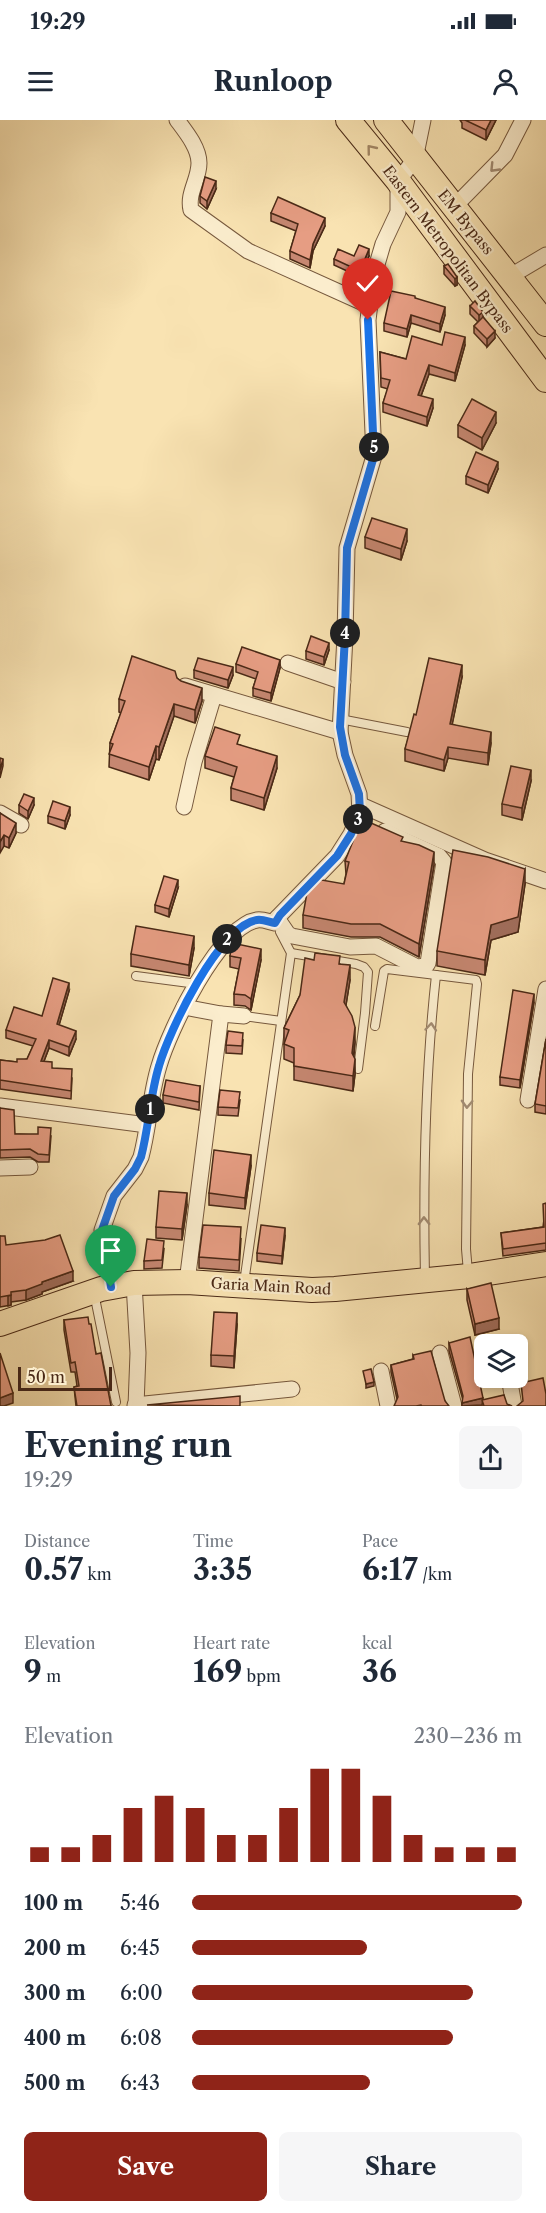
<!DOCTYPE html>
<html lang="en">
<head>
<meta charset="utf-8">
<style>
	:root { --surface:#fff; --page:#f6f6f7; --text:#1f2937; --muted:#747a83; --accent:#8f2418 }
	body { margin:0; font-family:"Libre Caslon Text",serif; background:var(--page); color:var(--text); height:100vh; display:flex; flex-direction:column; font-size:22px; white-space:nowrap }
	* { box-sizing:border-box; margin:0 }
	p { font-size:20px; color:var(--muted) }
	.icon { flex:none; width:33px; height:33px; fill:none; stroke:currentColor; stroke-width:2; stroke-linecap:round; stroke-linejoin:round }
	.map { position:relative; height:1286px; overflow:hidden }
	.panel { display:flex; flex-direction:column; background:var(--surface); flex:1 }
	.panel>* { flex:none }
	.fabs { position:absolute; left:474px; top:1214px; display:grid; gap:12px }
	.fabs a { display:grid; place-items:center; width:54px; height:54px; border-radius:9px; background:var(--surface); box-shadow:0 3px 9px #0003; font-size:30px }
	.scale { position:absolute; left:18px; bottom:15px; width:94px; box-sizing:border-box; padding-left:6px; border:3px solid #4a2916; border-top:0; font-size:16px; line-height:21px; white-space:nowrap; color:#4a2916; -webkit-text-stroke:4px #fbedcd; paint-order:stroke }
	.pin { position:absolute; display:grid; place-items:center; width:51px; height:51px; color:#fff; margin:-62px -26px; border-radius:50% 50% 50% 0; rotate:-45deg; box-shadow:0 0 6px #0007 }
	.pin .icon { rotate:45deg }
	.km { position:absolute; width:30px; height:30px; margin:-15px; border-radius:50%; background:#222; color:#fff; font-size:16px; line-height:30px; text-align:center }
	.round { display:grid; place-items:center; flex:none; width:63px; height:63px; border-radius:9px; background:var(--page) }
	.head { display:flex; align-items:center; justify-content:space-between; height:102px; padding:0 24px }
	h1 { font-size:33px; font-weight:700; line-height:45px }
	.stats { display:grid; grid-template-columns:repeat(3,1fr); gap:9px; height:102px; padding:6px 24px }
	.stats div { display:grid; align-content:center }
	.stats b { font-size:30px; font-weight:700 }
	.stats small { font-size:16px; font-weight:400 }
	.stats p { font-size:16px }
	.chart { height:168px; padding:12px 24px }
	.chart p { display:flex; justify-content:space-between }
	.chart svg { width:100%; height:108px; margin-top:6px; stroke:var(--accent); stroke-width:6 }
	.button { display:flex; gap:12px; margin-top:auto; padding:12px 24px }
	.button a { flex:1; height:69px; border-radius:9px; background:var(--accent); color:#fff; font-size:24px; font-weight:700; line-height:69px; text-align:center }
	.button a+a { background:var(--page); color:var(--text) }
	ul { padding:0 24px; list-style:none; font-size:20px }
	li { display:grid; grid-template-columns:96px 72px 1fr; align-items:center; height:45px }
	li i { height:15px; border-radius:8px; background:var(--accent) }
	.status { display:flex; justify-content:space-between; align-items:center; height:42px; padding:0 30px; background:var(--surface); direction:ltr }
	.status svg { height:16px; fill:currentColor }
	header { display:flex; justify-content:space-between; align-items:center; height:78px; padding:0 24px; background:var(--surface); font-size:27px; font-weight:700 }
	.map>svg:first-child { display:block }
</style>
</head>
<body>
<div class="status"><b>19:29</b><svg viewBox="0 0 49 12"><path d="M0 12V9h3v3zM5 12V6h3v6zM10 12V3h3v9zM15 12V0h3v12zM26 1h20v11H26zM47 4h2v5h-2z"/></svg></div>
<header><svg class="icon" aria-label="menu" viewBox="0 0 24 24"><path d="M4 6h16M4 12h16M4 18h16"/></svg>Runloop<svg class="icon" aria-label="person" viewBox="0 0 24 24"><circle cx="12" cy="8" r="4"/><path d="M4 21q1-7 8-7t8 7"/></svg></header>
<div class="map">
<svg width="546" height="1286" viewBox="0 0 546 1286">
	<rect width="100%" height="100%" fill="#f9e3b2"/>
	<filter id="stains"><feTurbulence type="fractalNoise" baseFrequency=".00333" numOctaves="4"/><feColorMatrix values="0 0 0 0 .2 0 0 0 0 .09 0 0 0 0 .02 0 0 0 .5 -.17"/></filter>
	<radialGradient id="worn" r=".72"><stop offset=".6" stop-color="#630" stop-opacity="0"/><stop offset="1" stop-color="#630" stop-opacity=".3"/></radialGradient>
	<g fill="none" stroke-linecap="round" stroke-linejoin="round">
		<g stroke="#76583d" stroke-width="10">
			<g id="service">
				<path d="M340,599l67,13"/>
				<path d="M291,833l65,11 8,3 4,5 -3,41 -7,56"/>
				<path d="M136,856l61,8"/>
				<path d="M244,896l37,5"/>
				<path d="M375,906l9,-55 3,-2 49,6"/>
				<path d="M425,1158c-2,-101 0,-202 11,-303l40,5 1,4 -9,90 -2,175 2,23"/>
				<path d="M244,1163l47,-330 -11,-21"/>
				<path d="M94,1173l22,109"/>
			</g>
		</g>
		<g stroke="#76583d" stroke-width="17">
			<g id="minor">
				<path d="M177,0c9,12 22,28 22,43 0,17 -12,30 -8,47l57,41 122,55"/>
				<path d="M454,87l51,-52 18,-35"/>
				<path d="M509,157l37,-22"/>
				<path d="M288,543l55,19"/>
				<path d="M185,566l155,46"/>
				<path d="M361,685l124,55 61,21"/>
				<path d="M184,687l10,-45 20,-67"/>
				<path d="M0,693l21,12"/>
				<path d="M277,798l11,16 4,2 58,11 26,-1 41,21 9,-1 2,-3 16,-101 -5,-6 -54,-25"/>
				<path d="M184,887l37,7 -34,268"/>
				<path d="M221,894l23,2"/>
				<path d="M528,980l18,-111"/>
				<path d="M0,986l147,19"/>
				<path d="M0,1048l30,-1"/>
				<path d="M134,1163l4,70 -2,53"/>
				<path d="M111,1167l-9,-57 12,-34 21,-27 6,-12c8,-30 9,-62 18,-91 10,-35 60,-140 98,-146 6,-1 12,2 18,3l2,-5 60,-62 14,-22 9,-22 -1,-18 -14,-39 -5,-23 5,-96 2,-88 27,-92 -6,-136 5,-42 10,-34 15,-32v-31l17,-22 8,-39"/>
				<path d="M440,1233l14,53"/>
				<path d="M381,1251l7,35"/>
				<path d="M509,1257l5,29"/>
				<path d="M135,1285l157,-16"/>
			</g>
		</g>
		<g stroke="#4a2916" stroke-width="26">
			<g id="primary">
				<path d="M348,0l50,61 148,199"/>
				<path d="M386,0l160,204"/>
				<path d="M0,1204l101,-35 33,-6 53,-1 125,8 23,-1 134,-13 77,-12"/>
			</g>
		</g>
		<use href="#service" stroke="#fbedcd" stroke-width="8"/>
		<use href="#minor" stroke="#fbedcd" stroke-width="15"/>
		<use href="#primary" stroke="#f9e3b2" stroke-width="24"/>
	</g>
	<g fill="#c68771" stroke="#4a2916" stroke-width="1.5">
		<path d="M460,0h36l-10,20 -24,-12v-5z"/>
		<path d="M216,69l-9,20 -7,-6v-7z"/>
		<path d="M271,93l54,13 -12,25 -3,17 -20,-9v-8l6,-20 -25,-10z"/>
		<path d="M354,136h15l-9,21 -26,-12v-6z"/>
		<path d="M444,146l13,11v8l-2,1 -11,-12z"/>
		<path d="M415,178l30,17 -5,17 -29,-9 -4,14 -23,-6v-8z"/>
		<path d="M470,186l13,12 12,20 -8,9 -13,-14v-7l4,-4 -8,-8z"/>
		<path d="M442,225h23l-10,36 -26,-7 -8,22 12,12 -6,18 -44,-14v-9l5,-14 -7,-2 -1,-35 26,7z"/>
		<path d="M496,303l-14,27 -24,-13v-12z"/>
		<path d="M498,349l-10,24 -22,-9v-8z"/>
		<path d="M365,417l42,4 -6,19 -36,-12z"/>
		<path d="M329,530l-5,15 -18,-6v-8z"/>
		<path d="M236,544l44,4 -9,33 -18,-5v-8l3,-9 -20,-7z"/>
		<path d="M194,550l39,5 -5,13 -34,-10z"/>
		<path d="M462,557l-10,47 39,19 -3,22 -40,-7 -4,13 -39,-10v-12l11,-34z"/>
		<path d="M177,558l25,23 -7,22 -21,-7 -15,44 -3,-1 -7,21 -40,-13 1,-24 11,-30 -2,-1v-13z"/>
		<path d="M240,625l37,23 -13,42 -33,-10v-12l3,-11 -29,-9v-12z"/>
		<path d="M531,661l-9,39 -20,-5v-11z"/>
		<path d="M19,685h15l-6,14 -9,-6z"/>
		<path d="M0,693l16,20 -7,15 -5,-2z"/>
		<path d="M70,695l-5,14 -17,-6v-7z"/>
		<path d="M403,722l31,23 -15,92 -39,-20h-29l-48,-9v-13l41,-31 2,-10 -1,-13z"/>
		<path d="M525,764l-7,48 -27,8 -6,35 -48,-9v-15z"/>
		<path d="M178,768l-9,29 -14,-5v-7z"/>
		<path d="M194,828l-5,28 -58,-10v-12z"/>
		<path d="M230,836l31,4 -10,50 -6,-4 -11,-1v-11l5,-25 -9,-2z"/>
		<path d="M314,840l26,4 10,16 -4,25 9,37 -1,14 1,18 -2,17 -59,-11v-17l-10,-4v-31l16,-33z"/>
		<path d="M69,871l-10,34 17,14 -7,17 -20,-8 -5,13 8,7 20,10 -1,21 -71,-10v-29l17,2 10,-3 6,-13 -27,-8v-8l36,-14z"/>
		<path d="M534,882l-14,86 -20,-3v-8z"/>
		<path d="M546,919v75l-11,-2v-8z"/>
		<path d="M243,920l-1,14 -16,-1v-8z"/>
		<path d="M200,966l-1,24 -36,-7v-8z"/>
		<path d="M240,980l-2,16 -20,-1v-8z"/>
		<path d="M0,988l15,26 36,2 -2,26h-11l-8,-5 -30,1z"/>
		<path d="M251,1046l-6,43 -36,-4v-12z"/>
		<path d="M546,1083v47l-43,6 -2,-23 42,-6z"/>
		<path d="M187,1085l-5,35 -26,-2v-11z"/>
		<path d="M0,1116l6,9 67,36 -31,11v2l-16,6 -15,2v3l-11,2z"/>
		<path d="M285,1116l-3,28 -25,-3v-8z"/>
		<path d="M241,1119l-2,32 -40,-3v-11z"/>
		<path d="M164,1129l-2,19 -18,1v-8z"/>
		<path d="M467,1169l32,40 -24,6 -8,-35z"/>
		<path d="M64,1200l25,4 7,30 15,52h-35l-2,-19 3,-1 -2,-14h-4l-7,-42z"/>
		<path d="M237,1205l-3,43 -23,-2v-11z"/>
		<path d="M449,1223l34,57 29,6h-50l1,-6 -14,-49z"/>
		<path d="M413,1235l32,46 -48,-2 -6,-27v-7l22,-6z"/>
	</g>
	<g fill="#a16e5c" stroke="#4a2916" stroke-width="1.5">
		<path d="M491,0h5l-10,20v-10z"/>
		<path d="M216,61v8l-9,20v-8z"/>
		<path d="M325,98v8l-12,25 -3,17v-8l3,-16z"/>
		<path d="M369,129v7l-9,21v-6z"/>
		<path d="M457,157v8l-2,1v-7z"/>
		<path d="M445,187v8l-5,17v-8z"/>
		<path d="M483,192v7l-4,4v-8z"/>
		<path d="M411,195v8l-4,14v-8z"/>
		<path d="M495,211v7l-8,9v-8z"/>
		<path d="M465,217v8l-10,36v-8z"/>
		<path d="M429,245v9l-11,30v-9z"/>
		<path d="M433,279v9l-6,18v-9z"/>
		<path d="M496,292v11l-14,27v-12z"/>
		<path d="M498,342v7l-10,24v-8z"/>
		<path d="M407,409v12l-6,19v-11z"/>
		<path d="M329,523v7l-5,15v-8z"/>
		<path d="M280,540v8l-9,33v-8z"/>
		<path d="M462,545v12l-12,58v-11z"/>
		<path d="M233,547v8l-5,13v-8z"/>
		<path d="M202,568v13l-7,22v-13z"/>
		<path d="M174,584v12l-15,44v-13z"/>
		<path d="M491,612v11l-3,22v-12z"/>
		<path d="M156,626v13l-7,21v-13z"/>
		<path d="M448,627v11l-4,13v-11z"/>
		<path d="M277,636v12l-13,42v-12z"/>
		<path d="M3,639v7l-3,12v-8z"/>
		<path d="M531,650v11l-9,39v-12z"/>
		<path d="M34,678v7l-6,14v-8z"/>
		<path d="M70,687v8l-5,14v-8z"/>
		<path d="M16,703v10l-7,15v-10z"/>
		<path d="M4,715v11l-4,7v-11z"/>
		<path d="M434,732v13l-15,92v-13z"/>
		<path d="M525,749v15l-7,48 -27,8 -6,35v-15l6,-35z"/>
		<path d="M178,760v8l-9,29v-8z"/>
		<path d="M194,816v12l-5,28v-11z"/>
		<path d="M261,829v11l-10,50v-11z"/>
		<path d="M350,845v15l-6,37v-15z"/>
		<path d="M69,863v8l-12,41v-8z"/>
		<path d="M534,874v8l-14,86v-8z"/>
		<path d="M355,907v15l-3,26v-15z"/>
		<path d="M76,911v8l-7,17v-9z"/>
		<path d="M49,920v8l-8,21v-8z"/>
		<path d="M355,939v15l-2,17v-15z"/>
		<path d="M251,1035v11l-6,43v-11z"/>
		<path d="M187,1073v12l-5,35v-11z"/>
		<path d="M285,1108v8l-3,28v-8z"/>
		<path d="M73,1151v10l-31,11v2l-16,6v-10l16,-8z"/>
		<path d="M11,1175v10l-3,1v-10z"/>
		<path d="M237,1193v12l-3,43v-12z"/>
		<path d="M499,1198v11l-24,6v-11z"/>
		<path d="M374,1262v4l-8,2v-4z"/>
		<path d="M13,1273v10l-9,3h-4v-8z"/>
		<path d="M483,1278l-1,7 -20,1v-3z"/>
	</g>
	<g fill="#e69d83" stroke="#4a2916" stroke-width="1.5">
		<path d="M465,0h26l-5,10z"/>
		<path d="M205,57l11,4 -9,20 -7,-5z"/>
		<path d="M278,77l47,21 -12,26 -3,16 -20,-9 8,-27 -27,-11z"/>
		<path d="M359,125l10,4 -9,22 -26,-12 4,-10 16,7z"/>
		<path d="M448,144l9,13 -2,2 -11,-13z"/>
		<path d="M391,171l24,5v2l30,9 -5,17 -29,-9 -4,14 -23,-6z"/>
		<path d="M475,181l8,11 -4,3 -9,-9z"/>
		<path d="M483,197l12,14 -8,8 -13,-13z"/>
		<path d="M445,212l20,5 -10,36 -26,-8 -11,30 15,4 -6,18 -44,-14 7,-23 -9,-2 -1,-26 26,7 6,-23 30,9z"/>
		<path d="M472,279l24,13 -14,26 -24,-13z"/>
		<path d="M476,332l22,10 -10,23 -22,-9z"/>
		<path d="M372,398l35,11 -6,20 -36,-12z"/>
		<path d="M311,516l18,7 -5,14 -18,-6z"/>
		<path d="M242,527l38,13 -9,33 -18,-5 5,-16 -22,-8z"/>
		<path d="M132,536l43,15 2,7 4,3 21,7 -7,22 -21,-6 -15,43 -3,-1 -7,21 -40,-13 4,-10 -3,-1 15,-42 -6,-2z"/>
		<path d="M198,538l35,9 -5,13 -34,-10z"/>
		<path d="M429,538l33,7 -12,59 41,8 -3,21 -40,-6 -4,13 -39,-11 9,-35 2,1z"/>
		<path d="M215,607l25,8 -3,9 40,12 -13,42 -33,-10 6,-21 -32,-11z"/>
		<path d="M0,638l3,1 -3,11z"/>
		<path d="M511,646l20,4 -9,38 -20,-4z"/>
		<path d="M24,674l10,4 -6,13 -9,-6z"/>
		<path d="M53,681l17,6 -5,14 -17,-5z"/>
		<path d="M0,693l16,10 -7,15 -5,-3 -4,7z"/>
		<path d="M362,699l41,18 -2,4 18,4 15,7 -15,92 -39,-20h-29l-48,-9 5,-28 8,-8 28,5 5,-22 -4,-1z"/>
		<path d="M453,730l35,7 37,12 -7,48 -27,8 -6,35 -48,-9z"/>
		<path d="M164,756l14,4 -9,29 -14,-4z"/>
		<path d="M136,806l58,10 -5,29 -58,-11z"/>
		<path d="M232,823l29,6 -10,50 -6,-4 -11,-1 7,-36 -11,-2z"/>
		<path d="M315,833l25,3 -1,8 11,1 -6,37 8,14 3,11 -3,26 3,6 -2,17 -59,-10v-18l-10,-4 5,-14 -5,-2 16,-33 5,-37 9,2z"/>
		<path d="M53,858l16,5 -12,41 19,7 -7,16 -20,-7 -8,21 11,1v6l20,1 -1,22 -71,-11v-20l17,2v-3h10l9,-20 -30,-9 8,-23 28,9z"/>
		<path d="M513,870l21,4 -14,86 -20,-3z"/>
		<path d="M228,911l15,2 -1,13 -16,-1z"/>
		<path d="M546,919v67l-11,-2z"/>
		<path d="M166,960l34,6 -1,16 -36,-7z"/>
		<path d="M220,970l20,2 -2,16 -20,-1z"/>
		<path d="M0,988l14,2 1,24h23v-7l13,1 -2,27 -11,-1 -8,-5 -30,1z"/>
		<path d="M214,1030l37,5 -6,43 -36,-5z"/>
		<path d="M159,1071l28,2 -5,36 -26,-2z"/>
		<path d="M546,1083v40l-43,6 -2,-16 43,-6 -1,-23z"/>
		<path d="M203,1105l38,2 -2,33 -40,-3z"/>
		<path d="M261,1105l24,3 -3,28 -25,-3z"/>
		<path d="M60,1115l13,36 -31,11v2l-16,6 -15,2v3l-11,2v-61h5l1,9 39,-5z"/>
		<path d="M147,1119l17,2 -2,19 -18,1z"/>
		<path d="M491,1163l8,35 -24,6 -8,-35z"/>
		<path d="M214,1192l23,1 -3,43 -23,-1z"/>
		<path d="M88,1197l1,7h2l5,30 5,-1 10,53h-34l-3,-19 5,-1 -4,-24 -4,1 -7,-43z"/>
		<path d="M470,1217l13,61 -21,5 1,-7 -14,-53z"/>
		<path d="M431,1231l14,50 4,5h-27l-1,-1 -5,1h-22l4,-9 -7,-32 23,-6 -1,-4z"/>
		<path d="M0,1233l13,40 -13,5z"/>
		<path d="M371,1249l3,13 -8,2 -3,-13z"/>
		<path d="M543,1258l3,16v12h-29l6,-5 -2,-18z"/>
		<path d="M504,1275l3,9 5,2h-28l-2,-6z"/>
		<path d="M240,1276v10l-93,-1z"/>
	</g>
	<defs><path id="oneway-chevron" d="M-2-3.5L2.5 0L-2 3.5" fill="none" stroke-width="1.6" stroke-linecap="round" stroke-linejoin="round" transform="scale(1.5)"/></defs>
	<use stroke="#a28664" href="#oneway-chevron" transform="translate(371 29) rotate(-129)"/>
	<g stroke="#a28b72">
		<use href="#oneway-chevron" transform="translate(494 48) rotate(134)"/>
		<use href="#oneway-chevron" transform="translate(431 907) rotate(-85)"/>
		<use href="#oneway-chevron" transform="translate(467 984) rotate(92)"/>
		<use href="#oneway-chevron" transform="translate(424 1101) rotate(-91)"/>
	</g>
	<g fill="none" stroke-linecap="round" stroke-linejoin="round">
		<g stroke="#fff" stroke-width="12">
			<path id="route" d="M111,1167l-9,-57 12,-34 21,-27 6,-12c8,-30 9,-62 18,-91 10,-35 60,-140 98,-146 6,-1 12,2 18,3l5,-8 57,-59 14,-22 9,-22 -1,-18 -14,-39 -5,-28 5,-91 2,-88 27,-92 -6,-136"/>
		</g>
		<use href="#route" stroke="#1a73e8" stroke-width="8"/>
	</g>
	<g text-anchor="middle" dominant-baseline="central" stroke-width="4.5" stroke-linejoin="round" paint-order="stroke">
		<g font-size="15" fill="#4a2916" stroke="#fbedcd">
			<text transform="translate(466 102) rotate(51)">EM Bypass</text>
			<text transform="translate(448 129) rotate(53)">Eastern Metropolitan Bypass</text>
			<text transform="translate(271 1166) rotate(3)">Garia Main Road</text>
		</g>
	</g>
	<rect width="100%" height="100%" filter="url(#stains)"/>
	<rect width="100%" height="100%" fill="url(#worn)"/>
</svg>
<div class="fabs">
<a><svg class="icon" aria-label="layers" viewBox="0 0 24 24"><path d="M12 4l9 5-9 5-9-5zM3 14l9 5 9-5"/></svg></a>
</div>
<div class="scale">50 m</div>
<div class="pin" style="left:111px;top:1167px;background:#1e9e55"><svg class="icon" aria-label="arrive" viewBox="0 0 24 24"><path d="M6 21V4h12l-3 4 3 4H6"/></svg></div>
<div class="pin" style="left:368px;top:200px;background:#d93025"><svg class="icon" aria-label="check" viewBox="0 0 24 24"><path d="M5 12l5 5 9-10"/></svg></div>
<b class="km" style="left:150px;top:989px">1</b>
<b class="km" style="left:227px;top:819px">2</b>
<b class="km" style="left:358px;top:699px">3</b>
<b class="km" style="left:345px;top:513px">4</b>
<b class="km" style="left:374px;top:327px">5</b>
</div>
<section class="panel">
<div class="head"><div><h1>Evening run</h1><p>19:29</p></div><a class="round"><svg class="icon" aria-label="share" viewBox="0 0 24 24"><path d="M12 15V3M7 8l5-5 5 5M5 13v7h14v-7"/></svg></a></div>
<div class="stats">
<div><p>Distance</p><b>0.57<small> km</small></b></div>
<div><p>Time</p><b>3:35</b></div>
<div><p>Pace</p><b>6:17<small> /km</small></b></div>
</div>
<div class="stats">
<div><p>Elevation</p><b>9<small> m</small></b></div>
<div><p>Heart rate</p><b>169<small> bpm</small></b></div>
<div><p>kcal</p><b>36</b></div>
</div>
<div class="chart"><p><span>Elevation</span>230–236 m</p>
<svg viewBox="0 0 160 44" preserveAspectRatio="none"><path d="M5 44V38M15 44V38M25 44V33M35 44V22M45 44V17M55 44V22M65 44V33M75 44V33M85 44V22M95 44V6M105 44V6M115 44V17M125 44V33M135 44V38M145 44V38M155 44V38"/></svg>
</div>
<ul>
<li><b>100 m</b>5:46<i style="width:100%"></i></li>
<li><b>200 m</b>6:45<i style="width:53%"></i></li>
<li><b>300 m</b>6:00<i style="width:85%"></i></li>
<li><b>400 m</b>6:08<i style="width:79%"></i></li>
<li><b>500 m</b>6:43<i style="width:54%"></i></li>
</ul>
<div class="button"><a>Save</a><a>Share</a></div>
</section>
</body>
</html>
